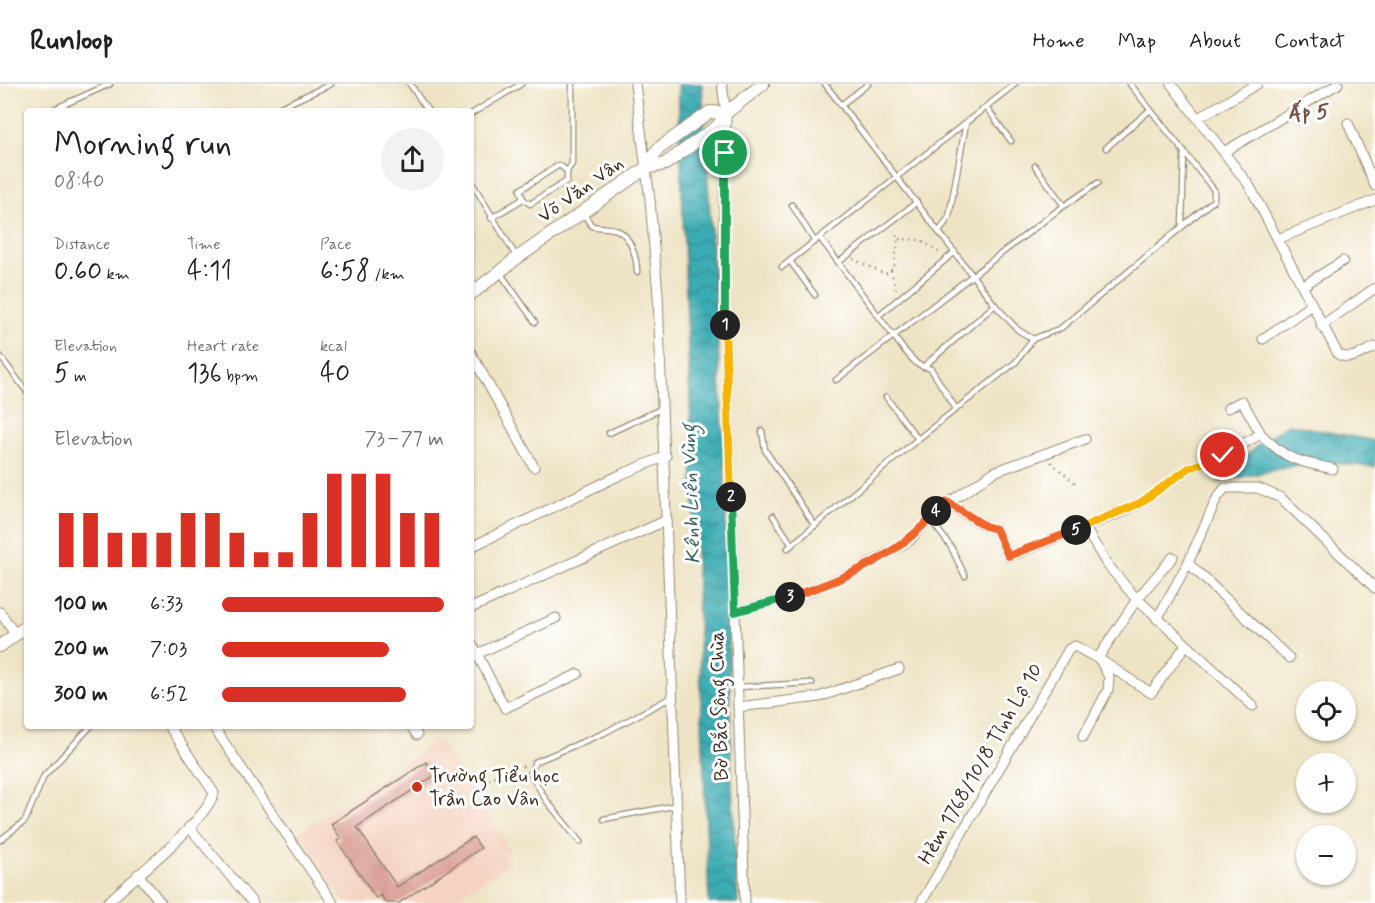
<!DOCTYPE html>
<html lang="en">
<head>
<meta charset="utf-8">
<style>
	:root { --surface:#fff; --page:#f2f2f2; --text:#202124; --muted:#757577; --line:#e0e0e0; --accent:#d93025 }
	body { margin:0; font-family:Mynerve,sans-serif; background:var(--page); color:var(--text); height:100vh; display:flex; flex-direction:column; font-size:22px; white-space:nowrap }
	* { box-sizing:border-box; margin:0 }
	p { font-size:20px; color:var(--muted) }
	.icon { flex:none; width:33px; height:33px; fill:none; stroke:currentColor; stroke-width:2; stroke-linecap:round; stroke-linejoin:round }
	.map { position:relative; flex:1; overflow:hidden }
	.details { position:absolute; left:24px; top:24px; width:450px; height:621px; display:flex; flex-direction:column; background:var(--surface); border-radius:6px; box-shadow:0 2px 4px #0004 }
	.details>* { flex:none }
	.controls { position:absolute; left:1296px; top:597px; display:grid; gap:12px }
	.controls a { display:grid; place-items:center; width:60px; height:60px; border-radius:50%; background:var(--surface); box-shadow:0 2px 4px #0004; font-size:30px }
	.pin { position:absolute; display:grid; place-items:center; width:51px; height:51px; color:#fff; margin:-26px; border:3px solid #fff; border-radius:50%; box-shadow:0 2px 6px #0007 }
	.km { position:absolute; width:30px; height:30px; margin:-15px; border-radius:50%; background:#222; color:#fff; font-size:16px; line-height:30px; text-align:center }
	.round { display:grid; place-items:center; flex:none; width:63px; height:63px; border-radius:32px; background:var(--page) }
	.headline { display:flex; align-items:center; justify-content:space-between; height:102px; padding:0 30px }
	h1 { font-size:33px; font-weight:600; line-height:45px }
	.metrics { display:grid; grid-template-columns:repeat(3,1fr); gap:9px; height:102px; padding:6px 30px }
	.metrics div { display:grid; align-content:center }
	.metrics b { font-size:26px; font-weight:600 }
	.metrics small { font-size:16px; font-weight:400 }
	.metrics p { font-size:16px }
	.chart { height:168px; padding:12px 30px }
	.chart p { display:flex; justify-content:space-between }
	.chart svg { width:100%; height:108px; margin-top:6px; stroke:var(--accent); stroke-width:6 }
	ul { padding:0 30px; list-style:none; font-size:20px }
	li { display:grid; grid-template-columns:96px 72px 1fr; align-items:center; height:45px }
	li i { height:15px; border-radius:8px; background:var(--accent) }
	header { display:flex; align-items:center; gap:36px; box-sizing:border-box; height:84px; padding:0 30px; background:var(--surface); border-bottom:2px solid var(--line) }
	header strong { font-size:28px }
	nav { display:flex; gap:33px; margin-inline-start:auto; font-size:21px }
	.map>svg:first-child { display:block }
</style>
</head>
<body>
<header>
<strong>Runloop</strong>
<nav><a>Home</a><a>Map</a><a>About</a><a>Contact</a></nav>
</header>
<div class="map">
<svg width="1375" height="819" viewBox="0 0 1375 819">
	<defs>
		<pattern id="water-waves" width="16" height="10" patternUnits="userSpaceOnUse" patternTransform="scale(1.5)"><rect width="16" height="10" fill="#3aacb3"/><path d="M0 5q4-4 8 0t8 0" fill="none" stroke="#328c91"/></pattern>
	</defs>
	<rect width="100%" height="100%" fill="#fff"/>
	<filter id="ink" filterUnits="userSpaceOnUse"><feTurbulence type="fractalNoise" baseFrequency=".0167" numOctaves="2"/><feDisplacementMap in="SourceGraphic" scale="12" xChannelSelector="R" yChannelSelector="G"/><feConvolveMatrix kernelMatrix="1 2 1 2 8 2 1 2 1" color-interpolation-filters="sRGB"/></filter>
	<filter id="wash" filterUnits="userSpaceOnUse"><feTurbulence type="fractalNoise" baseFrequency=".008" numOctaves="4" result="noise"/><feDisplacementMap in="SourceGraphic" scale="24" xChannelSelector="R" yChannelSelector="G"/><feGaussianBlur stdDeviation="1.35" result="paint"/><feColorMatrix in="noise" values="0 0 0 0 0 0 0 0 0 0 0 0 0 0 0 0 0 1.4 0 .05"/><feComposite in="paint" operator="in"/></filter>
	<g filter="url(#wash)">
		<rect width="100%" height="100%" fill="#eee4c5"/>
		<path fill="#f4d3c0" d="M437,656l72,107 -3,18 -57,38h-105l-47,-70z"/>
		<g fill="url(#water-waves)" stroke="#3a6b68" stroke-width="1.5">
			<path d="M678,0h24l22,360 8,341 6,118h-29z"/>
			<path d="M1288,340l87,17v26l-42,-4 -35,2 -79,17 39,-37z"/>
		</g>
		<g id="blocks">
			<path fill="#d99f95" d="M426,678l9,13 -78,52 40,60 76,-50 8,11 -82,55h-13l-5,-8 -5,3 -39,-57 4,-2 -10,-15z"/>
		</g>
	</g>
	<g filter="url(#ink)">
		<use href="#blocks" fill-opacity="0" stroke="#948772" stroke-width="1.5"/>
		<g fill="none" stroke-linecap="round" stroke-linejoin="round">
			<g stroke="#948772" stroke-width="7">
				<g id="service">
					<path d="M410,0l18,27"/>
					<path d="M825,0l170,221 23,25 15,9"/>
					<path d="M841,21l27,-21"/>
					<path d="M986,23l25,34"/>
					<path d="M54,25l56,-25"/>
					<path d="M272,27l59,-27"/>
					<path d="M471,30l50,-30"/>
					<path d="M1106,64l44,-38"/>
					<path d="M559,81l8,6v10l-37,23 -7,-5 -3,-9z"/>
					<path d="M1035,82l29,40"/>
					<path d="M567,87l5,-7v-80"/>
					<path d="M471,97l45,75"/>
					<path d="M792,121l23,37"/>
					<path d="M583,129l9,13c8,2 18,1 25,4 14,6 20,28 20,42"/>
					<path d="M491,134l32,-19"/>
					<path d="M1182,143l2,-75"/>
					<path d="M939,148l10,-15 17,-94"/>
					<path d="M820,154l84,112 13,14 14,5 25,40"/>
					<path d="M790,177l25,34"/>
					<path d="M839,178l78,-60"/>
					<path d="M782,183l233,-183"/>
					<path d="M501,190l34,48"/>
					<path d="M879,231l76,-63"/>
					<path d="M0,272l27,36"/>
					<path d="M923,283l72,-62"/>
					<path d="M836,296l222,-170 40,-27"/>
					<path d="M886,313l32,42"/>
					<path d="M762,347l3,19 50,76"/>
					<path d="M609,349l52,-24"/>
					<path d="M773,432l19,29"/>
					<path d="M930,435l21,28 14,29"/>
					<path d="M788,464l130,-109 98,-77 17,-23 28,-11 153,-128v-10l-84,-106"/>
					<path d="M738,603l74,-4"/>
					<path d="M604,735l74,-14"/>
					<path d="M0,756l25,-19 19,-45 47,-50"/>
					<path d="M580,758l-34,-42 -16,-27 5,-11 69,-29 68,-36"/>
				</g>
			</g>
			<g stroke="#948772" stroke-width="11">
				<g id="minor">
					<path d="M635,0l15,116 8,95 22,608"/>
					<path d="M722,0l4,29 -3,151 22,639"/>
					<path d="M1171,0l78,101 89,169c12,8 25,-2 37,-7"/>
					<path d="M1198,34l59,-34"/>
					<path d="M1348,39l27,63"/>
					<path d="M1224,68l114,-68"/>
					<path d="M1278,155l97,-39"/>
					<path d="M1304,201l39,-24"/>
					<path d="M1321,242l54,-38"/>
					<path d="M1263,255l48,-34"/>
					<path d="M471,269l63,114"/>
					<path d="M1261,350c26,27 37,27 72,35"/>
					<path d="M947,419l38,23 11,3 12,27 13,-4 94,-37 25,-12 49,-35 34,-13 38,-21 -19,-33 -14,7"/>
					<path d="M1084,442l22,37 27,32 120,111"/>
					<path d="M471,463l151,-73 44,-18"/>
					<path d="M1188,479l101,95"/>
					<path d="M471,524l196,-88"/>
					<path d="M0,528l15,22"/>
					<path d="M735,528l75,-21 46,-20 53,-30 26,-29 59,-40 91,-33"/>
					<path d="M1157,535l31,-56 29,-65 8,-10h33l23,10 94,90"/>
					<path d="M471,558l34,66 73,-34"/>
					<path d="M477,570l79,-36"/>
					<path d="M1098,574l39,-59 36,-42"/>
					<path d="M1102,577l49,32 35,-48"/>
					<path d="M738,623l81,-10 80,-28"/>
					<path d="M213,642l120,177"/>
					<path d="M411,642l6,9"/>
					<path d="M189,743l64,76"/>
					<path d="M138,790l23,29"/>
					<path d="M107,819c25,-24 99,-81 107,-110l-45,-67"/>
					<path d="M921,819l148,-254 6,-3 25,14 9,17 -1,13 -25,47"/>
				</g>
			</g>
			<g stroke="#948772" stroke-width="14">
				<g id="tertiary">
					<path d="M646,84l12,-19 52,-37 16,1"/>
					<path d="M471,210l46,-36 129,-90 19,-4 53,-38 8,-13 37,-29"/>
					<path d="M0,562l27,-20"/>
				</g>
			</g>
			<g stroke="#948772" stroke-width="2" stroke-dasharray="1.5 4.5" stroke-linecap="butt">
				<path d="M899,155l22,1 19,13"/>
				<path d="M853,175l32,15 9,-6 4,-29 -4,-8"/>
				<path d="M891,186l5,20"/>
				<path d="M1051,378l24,21"/>
				<path d="M479,703l13,-10 32,-11"/>
			</g>
			<use href="#service" stroke="#fff" stroke-width="4.5"/>
			<use href="#minor" stroke="#fff" stroke-width="9"/>
			<use href="#tertiary" stroke="#fff" stroke-width="12"/>
		</g>
	</g>
	<g fill="none" stroke-linecap="round" stroke-linejoin="round" filter="url(#ink)">
		<g stroke="#fff" stroke-width="12">
			<path id="split-1" d="M725,69v172"/>
		</g>
		<g stroke="#fff" stroke-width="12">
			<path id="split-2" d="M725,241l6,172"/>
		</g>
		<g stroke="#fff" stroke-width="12">
			<path id="split-3" d="M731,413l4,115 55,-15"/>
		</g>
		<g stroke="#fff" stroke-width="12">
			<path id="split-4" d="M790,513c53,-17 111,-42 146,-86"/>
		</g>
		<g stroke="#fff" stroke-width="12">
			<path id="split-5" d="M936,427l11,-9 38,24 11,3 12,27 68,-26"/>
		</g>
		<g stroke="#fff" stroke-width="12">
			<path id="split-6" d="M1076,446l64,-27 49,-35 34,-13"/>
		</g>
		<use href="#split-1" stroke="#22a559" stroke-width="8"/>
		<use href="#split-2" stroke="#f5b400" stroke-width="8"/>
		<use href="#split-3" stroke="#22a559" stroke-width="8"/>
		<use href="#split-4" stroke="#f0652b" stroke-width="8"/>
		<use href="#split-5" stroke="#f0652b" stroke-width="8"/>
		<use href="#split-6" stroke="#f5b400" stroke-width="8"/>
	</g>
	<circle fill="#c8321e" stroke="#fff" stroke-width="2" cx="417" cy="703" r="6"/>
	<g text-anchor="middle" dominant-baseline="central" stroke-width="6" stroke-linejoin="round" paint-order="stroke">
		<g font-size="20" fill="#3b2a1e" stroke="#fff">
			<text transform="translate(581 106) rotate(-35)">Võ Văn Vân</text>
			<text transform="translate(720 622) rotate(-92)">Bờ Bắc Sông Chùa</text>
			<text transform="translate(981 680) rotate(-60)">Hẻm 1768/10/8 Tỉnh Lộ 10</text>
		</g>
		<g font-size="20" fill="#3b2a1e" stroke="#fff" text-anchor="start">
			<text x="429" y="692">Trường Tiểu học<tspan x="429" dy="23">Trần Cao Vân</tspan></text>
		</g>
		<g font-size="21" font-weight="bold" fill="#725348" stroke="#fff">
			<text x="1309" y="28">Ấp 5</text>
		</g>
		<g font-size="21" font-style="italic" fill="#3b6461" stroke="#fff">
			<text transform="translate(691 410) rotate(-92)">Kênh Liên Vùng</text>
		</g>
	</g>
</svg>
<div class="controls">
<a><svg class="icon" aria-label="locate" viewBox="0 0 24 24"><circle cx="12" cy="12" r="6"/><path d="M12 2v4M12 18v4M2 12h4M18 12h4"/></svg></a>
<a>+</a>
<a>−</a>
</div>
<div class="pin" style="left:725px;top:69px;background:#1e9e55"><svg class="icon" aria-label="arrive" viewBox="0 0 24 24"><path d="M6 21V4h12l-3 4 3 4H6"/></svg></div>
<div class="pin" style="left:1223px;top:371px;background:#d93025"><svg class="icon" aria-label="check" viewBox="0 0 24 24"><path d="M5 12l5 5 9-10"/></svg></div>
<b class="km" style="left:725px;top:241px">1</b>
<b class="km" style="left:731px;top:413px">2</b>
<b class="km" style="left:790px;top:513px">3</b>
<b class="km" style="left:936px;top:427px">4</b>
<b class="km" style="left:1076px;top:446px">5</b>
<section class="details">
<div class="headline"><div><h1>Morning run</h1><p>08:40</p></div><a class="round"><svg class="icon" aria-label="share" viewBox="0 0 24 24"><path d="M12 15V3M7 8l5-5 5 5M5 13v7h14v-7"/></svg></a></div>
<div class="metrics">
<div><p>Distance</p><b>0.60<small> km</small></b></div>
<div><p>Time</p><b>4:11</b></div>
<div><p>Pace</p><b>6:58<small> /km</small></b></div>
</div>
<div class="metrics">
<div><p>Elevation</p><b>5<small> m</small></b></div>
<div><p>Heart rate</p><b>136<small> bpm</small></b></div>
<div><p>kcal</p><b>40</b></div>
</div>
<div class="chart"><p><span>Elevation</span>73–77 m</p>
<svg viewBox="0 0 160 44" preserveAspectRatio="none"><path d="M5 44V22M15 44V22M25 44V30M35 44V30M45 44V30M55 44V22M65 44V22M75 44V30M85 44V38M95 44V38M105 44V22M115 44V6M125 44V6M135 44V6M145 44V22M155 44V22"/></svg>
</div>
<ul>
<li><b>100 m</b>6:33<i style="width:100%"></i></li>
<li><b>200 m</b>7:03<i style="width:75%"></i></li>
<li><b>300 m</b>6:52<i style="width:83%"></i></li>
</ul>
</section>
</div>
</body>
</html>
